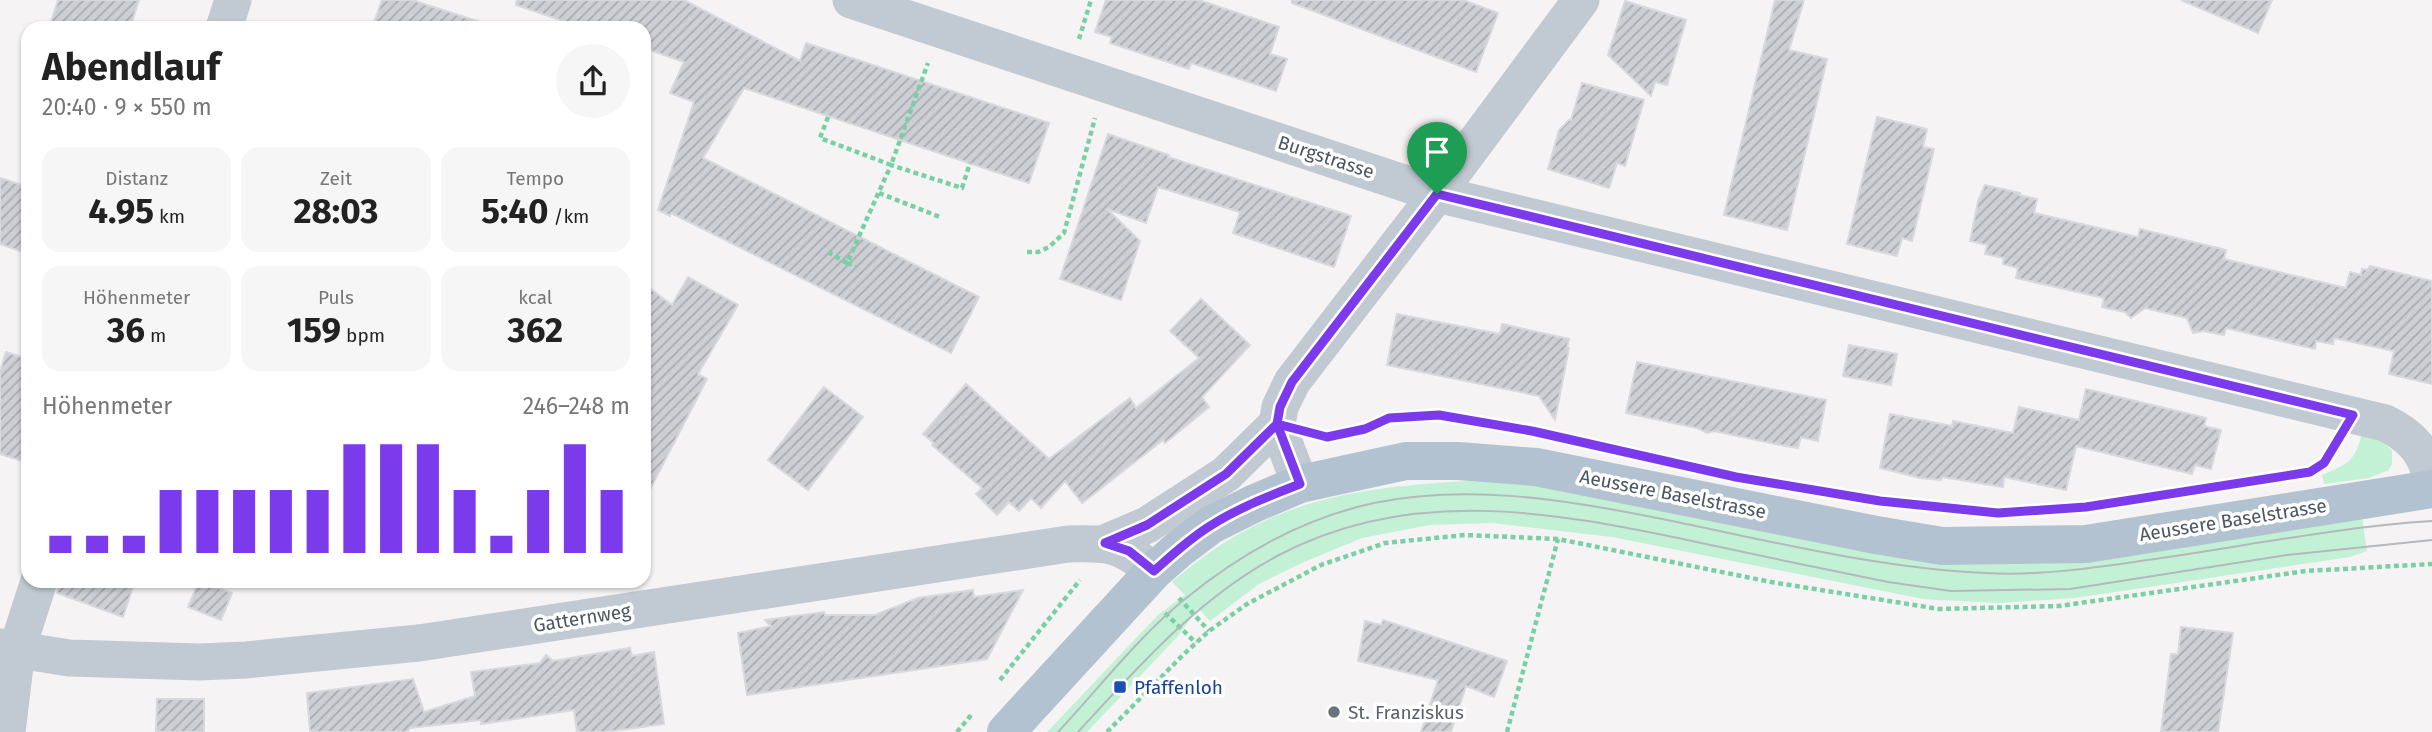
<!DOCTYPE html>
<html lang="de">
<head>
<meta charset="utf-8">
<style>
	:root { --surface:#fff; --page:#f6f6f6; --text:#222; --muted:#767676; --accent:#7c3aed }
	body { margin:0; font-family:"Fira Sans",sans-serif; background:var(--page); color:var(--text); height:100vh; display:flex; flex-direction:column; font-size:26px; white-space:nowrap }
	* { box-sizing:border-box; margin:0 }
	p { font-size:23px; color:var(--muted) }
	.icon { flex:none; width:38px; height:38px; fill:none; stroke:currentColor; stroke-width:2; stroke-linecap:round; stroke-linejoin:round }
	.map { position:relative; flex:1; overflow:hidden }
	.details { position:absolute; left:21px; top:21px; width:630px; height:567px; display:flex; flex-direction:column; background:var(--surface); border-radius:21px; box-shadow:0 2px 5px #0004 }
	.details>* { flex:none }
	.pin { position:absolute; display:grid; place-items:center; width:60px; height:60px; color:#fff; margin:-72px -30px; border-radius:50% 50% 50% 0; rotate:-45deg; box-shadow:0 0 7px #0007 }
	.pin .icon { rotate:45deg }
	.round { display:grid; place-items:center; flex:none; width:74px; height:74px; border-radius:37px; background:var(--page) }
	.overview { display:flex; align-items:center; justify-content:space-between; height:119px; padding:0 21px }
	h1 { font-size:38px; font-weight:700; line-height:52px }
	.metrics { display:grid; grid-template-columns:repeat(3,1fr); gap:10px; height:119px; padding:7px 21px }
	.metrics div { display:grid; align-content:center; border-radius:18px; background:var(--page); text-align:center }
	.metrics b { font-size:35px; font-weight:700 }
	.metrics small { font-size:19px; font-weight:400 }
	.metrics p { font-size:19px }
	.chart { height:196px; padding:14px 21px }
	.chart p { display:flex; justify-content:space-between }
	.chart svg { width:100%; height:126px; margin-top:7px; stroke:var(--accent); stroke-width:6 }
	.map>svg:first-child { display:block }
</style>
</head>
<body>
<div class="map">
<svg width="2432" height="732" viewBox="0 0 2432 732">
	<defs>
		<pattern id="building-hatch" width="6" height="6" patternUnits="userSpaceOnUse" patternTransform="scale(1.75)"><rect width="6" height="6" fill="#cdcfd5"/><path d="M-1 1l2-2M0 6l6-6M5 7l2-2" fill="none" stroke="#a8abb0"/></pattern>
	</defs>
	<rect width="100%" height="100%" fill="#f5f3f3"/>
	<g fill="#c3f1d5">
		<path d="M2362,432l21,10 9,9v13l-3,6 -20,8 -45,6 -2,-9c26,-11 34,-14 40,-43z"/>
		<path d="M1467,481l63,2 332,66 500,-32 5,34 -17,6 -275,41 -77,5 -75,-4 -311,-62 -119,-14 -64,2 -67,13 -58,24 -45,22 -49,37 -12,-13 -20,28 -91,96h-40l111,-117 27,-20 -13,-13c93,-81 176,-94 295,-101z"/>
	</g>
	<g fill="url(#building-hatch)" stroke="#d7d9de" stroke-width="2">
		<path d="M58,0h81l-9,28h-81z"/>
		<path d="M382,0h30l68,22v6h-108z"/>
		<path d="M517,0h167l116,61 6,-18 243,80 -20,60 -285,-95 -41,70 276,139 -28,56 -280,-140 -1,3 -12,-6 36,-108 -24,-9 14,-31 -40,-14v-20h-60l-68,-23z"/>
		<path d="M1106,0h93l80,27 -9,27 17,5 -11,32 -85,-28 -2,6 -79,-26 2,-6 -17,-5z"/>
		<path d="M1292,0h171l35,13 -22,59 -184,-69z"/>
		<path d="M1775,0h29l-15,50 38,9 -40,171 -63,-15z"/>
		<path d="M2181,0h91l-14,33z"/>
		<path d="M1625,1l61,19 -19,65 -12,-3 -4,14 -43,-41z"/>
		<path d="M1582,83l62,17 -19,66 -8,-3 -8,25 -61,-19 11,-39 10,-10h2z"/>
		<path d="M1877,117l50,12 -4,18 11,2 -22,92 -10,-3 -5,18 -50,-12z"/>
		<path d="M1108,134l61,21 -1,2 183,59 -17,51 -101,-34 7,-21 -82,-25 -12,36 -39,-14 33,32 -19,59 -61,-21z"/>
		<path d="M0,178l28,9v67l-28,-10z"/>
		<path d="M1985,185l35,8 -1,2 18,4 -3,14 104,24 2,-8 86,21 -2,9 122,29 4,-16 11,3 1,-6 6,1 2,-4 62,15v103l-43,-10 5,-23 -60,-13 -1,6 -17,-3 -1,8 -89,-21 -2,7 -21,-4 -10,2 -6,-15 -42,-10 -14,10 -6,-6 -23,-5 2,-9 -88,-20 2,-10 -15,-4 1,-6 -19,-4 2,-9 -17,-4 8,-40z"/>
		<path d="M688,277l50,28 -40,69 9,5 -63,122v-217l28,21z"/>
		<path d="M1201,299l49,46 -48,52 7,10 -44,36 -2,-3 -81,63 -17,-22 -24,27 -10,-10 -12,13 -10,-9 -12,13 -21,-21 6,-6 -50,-43 2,-2 -11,-9 43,-50 83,75 81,-61 6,10 63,-50 -29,-27z"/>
		<path d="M1397,314l103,20 2,-10 67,15 -2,9h2l-14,72 -16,-24 -152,-31z"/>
		<path d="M1849,345l48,9 -6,31 -48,-9z"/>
		<path d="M6,352l22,7v104l-28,-9v-83z"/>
		<path d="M1637,362l189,38 -8,41 -17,-4 -3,11 -13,-2 -71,-15 -7,2 -10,-5 -71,-15z"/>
		<path d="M824,387l39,30 -55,73 -40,-30z"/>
		<path d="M2086,389l120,29 -2,8 17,4 -10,39 -16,-4 -3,9 -116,-28 -10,44 -62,-13 -1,10 -61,-10 -1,3 -21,-2 -40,-10 10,-54 62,12 1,-5 60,12 6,-26 60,13z"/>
		<path d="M59,581h76l-12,36 -66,-24z"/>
		<path d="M199,581l33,12 -11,27 -33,-13z"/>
		<path d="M973,590l1,7 49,-7 -36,69 -240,36 -9,-62 33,-7 -6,-6 59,-8 1,3h50l43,-17z"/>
		<path d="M1383,620l124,41 -13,36 -28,-11 -15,46h-30l17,-52 -80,-19 7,-40 16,4z"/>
		<path d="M2181,627l52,6 -15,99h-57l10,-78h7z"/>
		<path d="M630,648l2,8 22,-4 10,72 -58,8h-29l-3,-22 -93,14v-4l-71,8 -3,4h-97l-3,-39 106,-14 11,33 51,-16 -4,-24 69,-9 6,-8 7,6z"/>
		<path d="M157,699h47v33h-48z"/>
	</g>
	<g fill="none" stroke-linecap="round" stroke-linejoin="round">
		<g stroke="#7ad0a6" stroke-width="4.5" stroke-dasharray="5 3.5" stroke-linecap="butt">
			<path d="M1079,39l12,-39"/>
			<path d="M828,117l-8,21 71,27 37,-102"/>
			<path d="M879,193l61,24"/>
			<path d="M828,252l19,11 44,-98 71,23 8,-25"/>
			<path d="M1027,252h11l11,-5 15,-14 31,-115"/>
			<path d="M847,263l9,4"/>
			<path d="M1319,434l8,3 38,-8 24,-11 50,-3 49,8"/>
			<path d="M2314,470l10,-7 10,-15"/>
			<path d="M1179,598l30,33"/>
			<path d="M1165,613l31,30"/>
			<path d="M1000,680l80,-100"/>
			<path d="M957,732l15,-18"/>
			<path d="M1107,732l77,-78 25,-23 38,-27 74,-39 64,-22 80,-8 93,4 213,43 168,27 120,-3 247,-35 126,-7"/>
			<path d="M1507,732l51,-193"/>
		</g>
		<g stroke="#c1cad2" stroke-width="37">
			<path d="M851,0l586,194 948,229c27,13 42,30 47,60"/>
			<path d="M224,28l9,-28"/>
			<path d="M1300,484l-23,-60 3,-17 12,-25 145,-188 144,-194"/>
			<path d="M1105,543l42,-18 79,-51 51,-50"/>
			<path d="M0,647l69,11 130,4 47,-2 173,-17 649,-99c43,-1 52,0 86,27"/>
			<path d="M7,732l10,-83 22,-68"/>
		</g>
		<path stroke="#b3c2d1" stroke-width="38" d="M1006,732l148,-161 25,-22 32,-24 42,-21 47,-20 106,-23h52l78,6 340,68 66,11 144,-2 346,-55"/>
		<g stroke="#b5b8bd" stroke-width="2">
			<path d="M1058,732c41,-44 81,-96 127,-133 55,-45 119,-81 189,-96 91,-19 188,-4 278,14 107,21 225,52 334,56 54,3 108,-5 161,-13 95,-13 189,-33 285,-39"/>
			<path d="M1078,732c60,-65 121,-135 201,-177 133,-70 274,-43 413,-14 65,14 131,28 196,41l63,9 119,-2 217,-34 145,-15"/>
		</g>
	</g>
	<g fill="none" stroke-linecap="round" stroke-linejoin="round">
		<g stroke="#fff" stroke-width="14">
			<path id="route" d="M1437,194l-145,188 -12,25 -3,17 23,60c-31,12 -62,24 -90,42 -21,13 -38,29 -56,45l-25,-20 -24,-8 42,-18 79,-51 51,-50 50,13 38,-8 24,-11 50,-3 93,16 204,46 144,24 118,12 88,-6 224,-35 14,-9 29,-48 -916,-221"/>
		</g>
		<use href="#route" stroke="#7c3aed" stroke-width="9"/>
	</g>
	<rect fill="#1a4fb4" stroke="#fff" stroke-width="2.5" x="1113" y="680" width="14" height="14" rx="3.5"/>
	<circle fill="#6b7280" stroke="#fff" stroke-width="2.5" cx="1334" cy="712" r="7"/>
	<g text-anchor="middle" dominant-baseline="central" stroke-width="7" stroke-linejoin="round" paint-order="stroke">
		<g font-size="19" fill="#4a5661" stroke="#fff">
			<text transform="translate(1326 157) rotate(18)">Burgstrasse</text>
			<text transform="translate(1673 494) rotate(11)">Aeussere Baselstrasse</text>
			<text transform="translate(2233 520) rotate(-9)">Aeussere Baselstrasse</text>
			<text transform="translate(582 618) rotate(-9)">Gatternweg</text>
		</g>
		<g font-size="19" fill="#164399" stroke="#fff" text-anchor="start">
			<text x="1134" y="687">Pfaffenloh</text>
		</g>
		<g font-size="19" fill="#5b616d" stroke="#fff" text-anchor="start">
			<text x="1348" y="712">St. Franziskus</text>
		</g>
	</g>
</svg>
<div class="pin" style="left:1437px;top:194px;background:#1e9e55"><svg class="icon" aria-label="arrive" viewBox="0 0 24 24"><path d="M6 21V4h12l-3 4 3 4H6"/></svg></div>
<section class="details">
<div class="overview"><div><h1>Abendlauf</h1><p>20:40 · 9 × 550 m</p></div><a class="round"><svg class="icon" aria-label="share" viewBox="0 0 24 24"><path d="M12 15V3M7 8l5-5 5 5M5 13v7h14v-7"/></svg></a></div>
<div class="metrics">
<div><p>Distanz</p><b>4.95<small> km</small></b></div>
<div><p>Zeit</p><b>28:03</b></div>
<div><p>Tempo</p><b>5:40<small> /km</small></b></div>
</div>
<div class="metrics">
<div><p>Höhenmeter</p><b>36<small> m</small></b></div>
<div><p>Puls</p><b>159<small> bpm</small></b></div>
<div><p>kcal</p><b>362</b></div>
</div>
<div class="chart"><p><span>Höhenmeter</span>246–248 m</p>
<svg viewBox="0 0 160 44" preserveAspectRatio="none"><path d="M5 44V38M15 44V38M25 44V38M35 44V22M45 44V22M55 44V22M65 44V22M75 44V22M85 44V6M95 44V6M105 44V6M115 44V22M125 44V38M135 44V22M145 44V6M155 44V22"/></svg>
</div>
</section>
</div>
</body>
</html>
